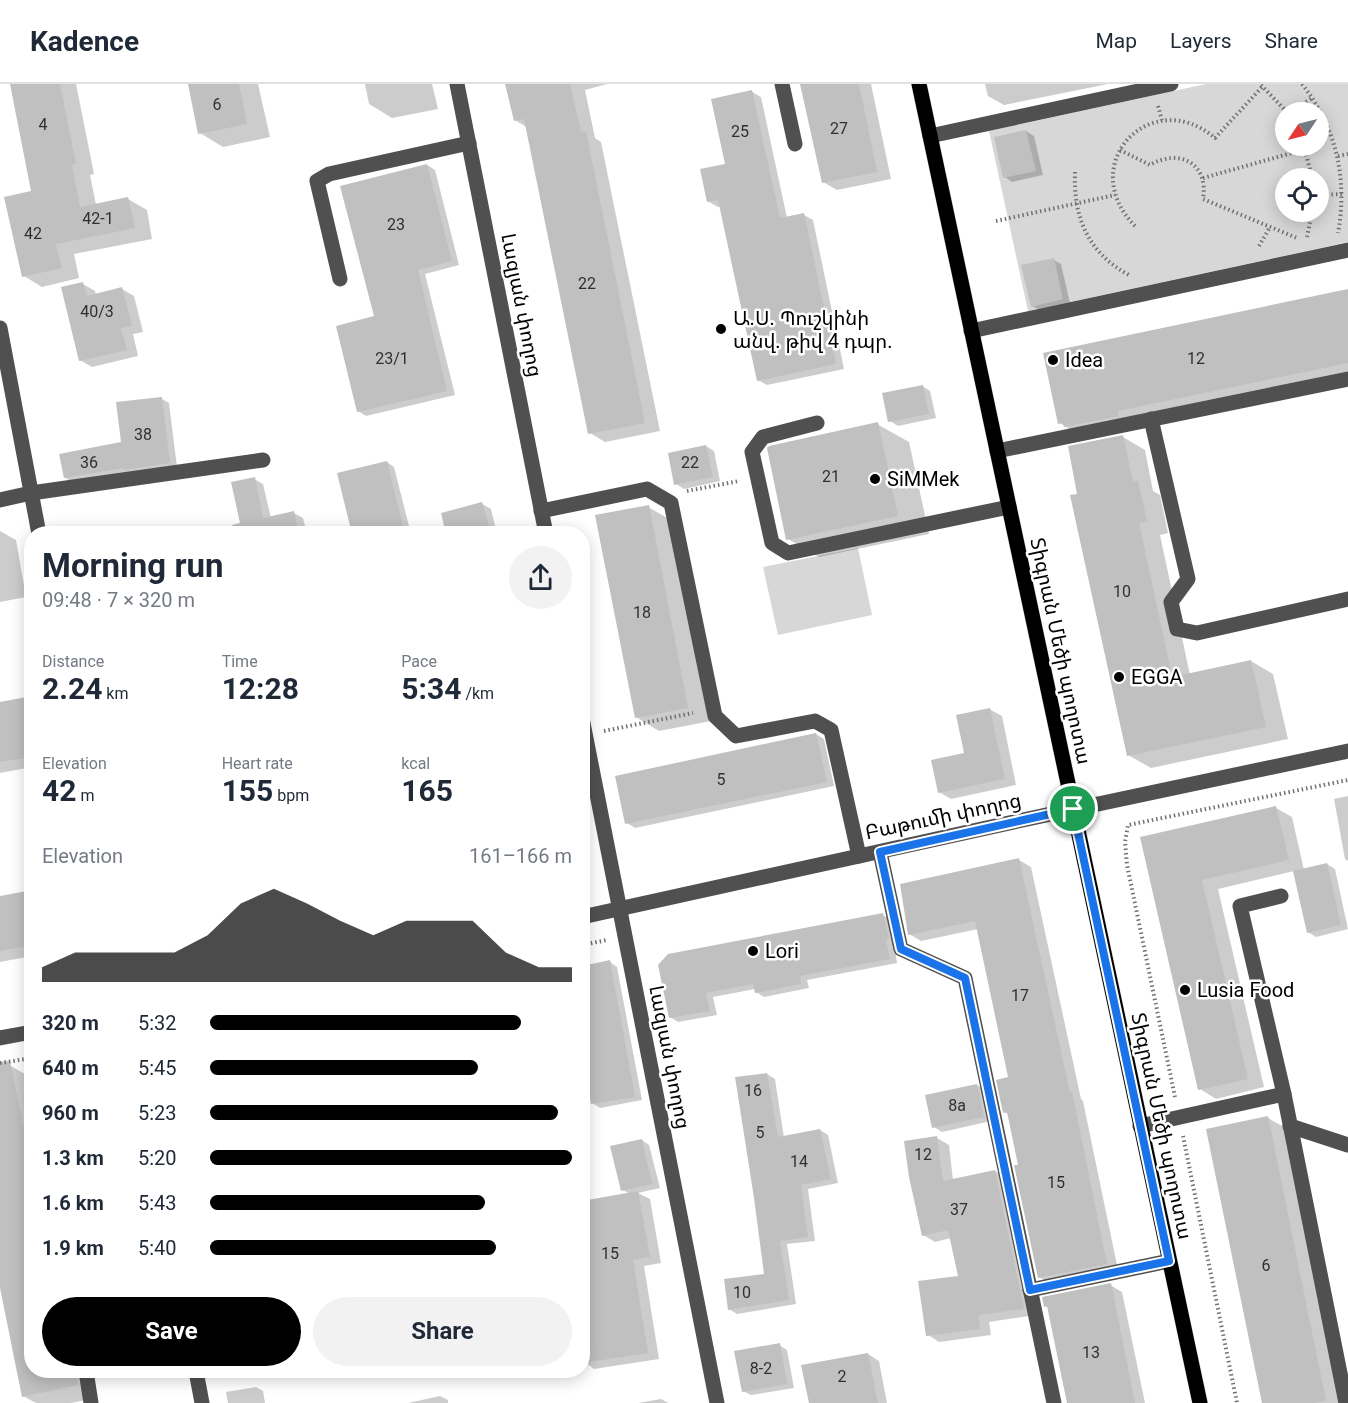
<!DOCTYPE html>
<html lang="en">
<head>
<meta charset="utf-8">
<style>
	:root { --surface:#fff; --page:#f2f2f3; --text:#1f2937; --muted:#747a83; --line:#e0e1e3; --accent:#000 }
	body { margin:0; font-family:Roboto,"Noto Sans Armenian",sans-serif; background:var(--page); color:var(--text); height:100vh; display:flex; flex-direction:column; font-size:22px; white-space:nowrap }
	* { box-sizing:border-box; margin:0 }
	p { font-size:20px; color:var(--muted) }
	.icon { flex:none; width:33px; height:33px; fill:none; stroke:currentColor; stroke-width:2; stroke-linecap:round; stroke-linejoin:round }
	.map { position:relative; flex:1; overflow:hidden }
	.details { position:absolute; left:24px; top:442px; width:566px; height:852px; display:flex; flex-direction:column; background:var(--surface); border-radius:24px; box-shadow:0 3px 15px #0003 }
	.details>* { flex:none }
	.needle { width:39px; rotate:235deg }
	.controls { position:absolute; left:1275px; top:18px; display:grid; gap:12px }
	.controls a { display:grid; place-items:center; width:54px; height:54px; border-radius:50%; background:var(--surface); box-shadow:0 3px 15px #0003; font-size:30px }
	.pin { position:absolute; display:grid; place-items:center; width:51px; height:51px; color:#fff; margin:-26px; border:3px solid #fff; border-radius:50%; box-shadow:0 2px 6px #0007 }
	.round { display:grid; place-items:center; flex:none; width:63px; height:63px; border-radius:32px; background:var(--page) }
	.overview { display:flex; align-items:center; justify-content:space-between; height:102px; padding:0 18px }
	h1 { font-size:33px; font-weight:700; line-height:45px }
	.stats { display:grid; grid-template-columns:repeat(3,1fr); gap:9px; height:102px; padding:6px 18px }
	.stats div { display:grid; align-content:center }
	.stats b { font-size:30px; font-weight:700 }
	.stats small { font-size:16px; font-weight:400 }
	.stats p { font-size:16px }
	.chart { height:168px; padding:12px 18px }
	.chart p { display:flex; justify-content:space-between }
	.chart svg { width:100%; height:108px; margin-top:6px; fill:var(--accent); opacity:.7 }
	.primary-button { display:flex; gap:12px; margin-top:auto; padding:12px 18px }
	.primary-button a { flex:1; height:69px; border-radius:36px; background:var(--accent); color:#fff; font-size:24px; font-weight:700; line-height:69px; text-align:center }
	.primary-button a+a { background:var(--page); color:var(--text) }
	ul { padding:0 18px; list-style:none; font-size:20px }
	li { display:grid; grid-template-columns:96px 72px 1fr; align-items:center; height:45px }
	li i { height:15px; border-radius:8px; background:var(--accent) }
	header { display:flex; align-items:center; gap:36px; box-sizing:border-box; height:84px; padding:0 30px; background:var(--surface); border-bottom:2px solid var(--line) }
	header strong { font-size:28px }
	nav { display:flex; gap:33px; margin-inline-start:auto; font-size:21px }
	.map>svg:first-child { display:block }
</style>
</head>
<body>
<header>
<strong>Kadence</strong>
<nav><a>Map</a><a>Layers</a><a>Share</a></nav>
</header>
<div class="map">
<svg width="1348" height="1319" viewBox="0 0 1348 1319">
	<rect width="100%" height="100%" fill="#fff"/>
	<g fill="#d7d7d7" fill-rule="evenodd">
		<path d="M1206,0h142v158l-320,69 -39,-180zM1286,28h32v34h-32zM1286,94h32v34h-32z"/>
		<path d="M858,464l14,67 -94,20 -15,-68z"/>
	</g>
	<g fill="#0003">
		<path d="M11,0h65l18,90 -4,1 6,30 32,-6 19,11 5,29 -78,15 5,24 -37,9 -18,-11 9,-84z"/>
		<path d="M189,0h69l12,53 -47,10 -23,-14z"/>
		<path d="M365,0h67l6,25 -46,9 -23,-14z"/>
		<path d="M507,0h100l-22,6 10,48 6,4 59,289 -55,11 -15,-9 -62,-305 -13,-8z"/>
		<path d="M802,0h69l20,95 -54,11 -14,-8z"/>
		<path d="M985,0h123l-104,21 -16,-9z"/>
		<path d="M752,8l9,5 26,121 17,-3 9,5 31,149 -77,16 -9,-5 -37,-174 -3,1 -9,-5 18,-37z"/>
		<path d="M1026,47l8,5 9,39 -31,7 -7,-5z"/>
		<path d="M427,81l8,5 24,95 -34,9 30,121 -89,21 -8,-5 18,-93z"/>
		<path d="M1054,176l7,4 9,39 -30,7 -8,-4z"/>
		<path d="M83,200l12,7 1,4 26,-6 12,7 9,36 -10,2 5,22 -46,11 -12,-7z"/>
		<path d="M1348,207v84l-267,61 -21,-13z"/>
		<path d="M922,302l8,5 6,27 -38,8 -8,-5z"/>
		<path d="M162,315l7,4 8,64 -104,15 -8,-4 57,-35z"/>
		<path d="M877,340l32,18 20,92 -110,23 -31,-18z"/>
		<path d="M1123,353l22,13 8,41 7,4 8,38 -8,2 30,140 61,-14 22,13 15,65 -137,29 -23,-13 -49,-260z"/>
		<path d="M706,362l8,5 6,30 -36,8 -8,-5z"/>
		<path d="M387,378l7,5 17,67h-58z"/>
		<path d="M254,395l9,5 8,34 23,-5 9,5 4,16h-63z"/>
		<path d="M482,420l9,5 6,25h-49z"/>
		<path d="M648,423l23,13 40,201 -52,10 -23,-14z"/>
		<path d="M0,447l16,9 10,57 -26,5z"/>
		<path d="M32,614v69l-32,6v-69z"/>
		<path d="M989,625l13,7 14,69 -65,14 -12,-7 27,-38z"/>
		<path d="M816,650l8,5 10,47 -199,42 -8,-5z"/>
		<path d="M1348,712v65l-3,-2 -11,-60z"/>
		<path d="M1276,724l16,9 12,53 23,-6 8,5 13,60 -32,8 -8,-5 -14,-61 -76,18 46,198 -48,12 -16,-10 -58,-251z"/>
		<path d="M582,736l4,19 -4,1z"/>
		<path d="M1019,776l12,7 50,232 2,2 35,169 -67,14 -12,-7 -30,-162 -4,-3 5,-34 -32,-149 -57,12 -12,-7z"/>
		<path d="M32,807v65l-32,6v-65z"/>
		<path d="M883,831l8,5 6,43 -90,17 2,8 -45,9 -8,-5 -1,-3 -42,8 4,18 -39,7 -8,-5 -10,-52z"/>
		<path d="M610,878l7,5 25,133 -42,8 -8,-5 -10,-54v-82z"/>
		<path d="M11,982l21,12v293h59l5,27 -25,5h-35l-13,-7 -23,-115v-213z"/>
		<path d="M767,990l8,5 9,59 36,-8 8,5 10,48 -30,6 7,52 -28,3 9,60 -59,10 -8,-5 37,-34z"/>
		<path d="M977,1001l8,5 6,31 -49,11 -8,-5z"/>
		<path d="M1268,1034l16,9 56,276h-77z"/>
		<path d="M937,1054l12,7 4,35 42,-9 12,7 28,137 -46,7 2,13 -52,7 -11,-7 32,-58 -9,-39 -16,4 -12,-7z"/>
		<path d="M642,1056l7,5 11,43 -22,5 12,6 11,64 -17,3 15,93 -65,10 -12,-9v-157l48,-9 -7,-4z"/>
		<path d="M1110,1201l12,7 23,111h-77l-19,-95 -4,-2z"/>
		<path d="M779,1261l8,5 7,38 -43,7 -8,-4z"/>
		<path d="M868,1270l11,7 8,42h-77z"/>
		<path d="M256,1303l7,4 2,12h-37l-2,-11z"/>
		<path d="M440,1312l8,4v3h-40z"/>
		<path d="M661,1315l7,4h-30z"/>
	</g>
	<g fill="#c0c0c0">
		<path d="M10,0h50l16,80 -4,1 8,42 48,-10 7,31 -79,16 6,24 -40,9 -18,-80 27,-6z"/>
		<path d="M188,0h51l8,40 -49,10z"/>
		<path d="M505,0h65l11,48 5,-1 59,292 -57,11 -64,-315 -10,2z"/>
		<path d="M800,0h59l18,88 -55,11z"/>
		<path d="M752,6l28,128 24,-5 32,151 -79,17 -39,-181 -11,2 -7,-33 25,-5 -14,-65z"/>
		<path d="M1026,46l10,41 -33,7 -9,-41z"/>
		<path d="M427,80l25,97 -34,9 29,121 -90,21 -21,-86 38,-10 -34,-130z"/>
		<path d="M1054,174l9,41 -32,8 -10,-42z"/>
		<path d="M83,198l4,14 35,-9 10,39 -11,2 6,22 -48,11 -18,-74z"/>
		<path d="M1348,205v74l-230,48 1,5 -55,11 -1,-4 -5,1 -15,-71z"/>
		<path d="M923,301l6,29 -41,8 -6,-29z"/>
		<path d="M162,313l8,66 -46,7v-2l-60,10 -5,-24 62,-12 -5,-40z"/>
		<path d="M878,338l20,94 -112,24 -19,-92 2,-2z"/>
		<path d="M1123,351l10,47 5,-1 9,40 -8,2 33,154 79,-17 15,67 -139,29 -57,-261 7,-1 -9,-48z"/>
		<path d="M706,361l7,32 -39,8 -6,-32z"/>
		<path d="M387,377l17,69 -18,4h-34l-15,-61z"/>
		<path d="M255,393l8,41 31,-7 5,23h-66l-1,-9 8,-2 -9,-41z"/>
		<path d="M482,418l9,32h-45l-5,-21z"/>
		<path d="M649,421l39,203 -53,10 -40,-203z"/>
		<path d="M32,612v61l-32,5v-60z"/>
		<path d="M990,624l15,71 -67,14 -7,-33 33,-7 -8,-38z"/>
		<path d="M816,649l11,49 -202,42 -10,-48z"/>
		<path d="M1276,722l13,54 -87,20 46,199 -50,11 -58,-253z"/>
		<path d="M1019,774l51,235 2,-1 35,172 -69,14 -24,-113h4l-11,-53 -4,1 -7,-33 12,-3 -33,-156 -67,14 -8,-51z"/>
		<path d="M1327,779l14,62 -34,8 -14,-62z"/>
		<path d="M32,806v55l-32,6v-55z"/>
		<path d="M883,829l6,26 -3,1 4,19 -90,17 1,8 -46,9 -2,-9 -47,9 4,18 -41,7 -11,-53 10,-11z"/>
		<path d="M610,876l25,137 -44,7 -9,-47v-91z"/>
		<path d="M10,977l22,106v204h44l2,14 -56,12 -22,-109v-226z"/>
		<path d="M767,989l11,64 42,-8 11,50 -30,6 7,52 -28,4 9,59 -61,10 -4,-31 40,-5 -10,-76 -19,-121z"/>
		<path d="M977,1000l7,33 -52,11 -7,-33z"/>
		<path d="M1268,1032l58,285 -12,2h-52l-56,-274z"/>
		<path d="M937,1052l6,45 52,-11 29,139 -46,6 2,14 -54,7 -8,-55 40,-5 -10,-46 -26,6 -13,-59 -5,-36z"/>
		<path d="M642,1055l10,45 -31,7 -11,-45z"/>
		<path d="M638,1107l12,66 -17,3 15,93 -66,10v-162z"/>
		<path d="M1111,1199l24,120h-68l-20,-97 -3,1 -2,-10z"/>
		<path d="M780,1259l7,41 -45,8 -8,-41z"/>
		<path d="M868,1269l10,50h-69l-8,-38z"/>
	</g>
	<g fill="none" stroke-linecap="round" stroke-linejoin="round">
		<g stroke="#dbdbdb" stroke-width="16">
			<path id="major" d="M919,0l281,1319"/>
		</g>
		<g stroke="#727272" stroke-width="4" stroke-dasharray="1.5 3" stroke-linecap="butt">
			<path d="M1302,0c34,43 46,95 36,149"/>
			<path d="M1261,1l26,27"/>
			<path d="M1158,22l4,14"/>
			<path d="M1291,28l21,-14"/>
			<path d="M1304,62l8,32"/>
			<path d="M1120,66l30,15c29,-17 59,-2 53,34l94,39"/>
			<path d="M1338,72l10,-2"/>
			<path d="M1075,88c-2,45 13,81 54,103"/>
			<path d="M1203,94l103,-29"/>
			<path d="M1318,111l24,-1"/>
			<path d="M996,137l119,-26"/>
			<path d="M1135,142c-61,-62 17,-142 80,-88l48,-52"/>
			<path d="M1307,153l5,-25"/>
			<path d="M1259,162l11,-19"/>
			<path d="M687,407l52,-10"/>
			<path d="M604,647l89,-18"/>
			<path d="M582,861l25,-5"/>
			<path d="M0,979l32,-5"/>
			<path d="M1175,1013l-48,-232 -2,-23 3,-17 220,-45"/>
			<path d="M1183,1052l54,267"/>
		</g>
		<g stroke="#505050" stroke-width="15">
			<path d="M457,0l89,450"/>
			<path d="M782,0l13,60"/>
			<path d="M930,52l241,-52"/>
			<path d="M340,195l-23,-98 12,-7 140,-31"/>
			<path d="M0,244l39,206"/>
			<path d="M971,247l377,-81"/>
			<path d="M1151,335l37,160 -17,23 6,27 20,4 151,-34"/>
			<path d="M817,339l-54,14 -11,15 20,91 16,10 221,-46"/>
			<path d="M997,367l351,-72"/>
			<path d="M0,416l31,-7 232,-33"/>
			<path d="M541,427l106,-22 24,14 44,213 21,20 79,-15 16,9 28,126"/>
			<path d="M582,634l135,685"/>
			<path d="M880,768l21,97 64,29 89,425"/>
			<path d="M582,833l436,-96 330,-70"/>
			<path d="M0,954l32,-6"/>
			<path d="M1284,1010l62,309"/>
			<path d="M1140,1042l144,-32 -44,-188 41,-10"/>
			<path d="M1290,1042l58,19"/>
			<path d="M1030,1206l139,-29"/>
			<path d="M86,1287l5,32"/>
			<path d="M196,1287l6,32"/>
		</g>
		<use href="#major" stroke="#000" stroke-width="15"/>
	</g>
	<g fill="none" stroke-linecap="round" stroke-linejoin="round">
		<g stroke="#fff" stroke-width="12">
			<path id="route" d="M1073,725l96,452 -139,29 -65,-312 -64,-29 -21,-97z"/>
		</g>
		<use href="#route" stroke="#1a73e8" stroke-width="8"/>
	</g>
	<g fill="#000" stroke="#fff" stroke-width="2">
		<circle cx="721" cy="245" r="6"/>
		<circle cx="1053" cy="276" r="6"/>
		<circle cx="875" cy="395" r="6"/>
		<circle cx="1119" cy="593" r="6"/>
		<circle cx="753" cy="867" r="6"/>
		<circle cx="1185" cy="906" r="6"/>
	</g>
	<g text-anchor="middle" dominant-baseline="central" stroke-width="5" stroke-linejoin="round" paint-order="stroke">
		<g font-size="16" fill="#303030">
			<text x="217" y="20">6</text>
			<text x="43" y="40">4</text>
			<text x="839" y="44">27</text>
			<text x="740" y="47">25</text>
			<text x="98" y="134">42-1</text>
			<text x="396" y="140">23</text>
			<text x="33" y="149">42</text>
			<text x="587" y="199">22</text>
			<text x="97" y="227">40/3</text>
			<text x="392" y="274">23/1</text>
			<text x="1196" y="274">12</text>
			<text x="143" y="350">38</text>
			<text x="89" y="378">36</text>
			<text x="690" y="378">22</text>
			<text x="831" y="392">21</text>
			<text x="1122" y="507">10</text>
			<text x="642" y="528">18</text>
			<text x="721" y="695">5</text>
			<text x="1020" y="911">17</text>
			<text x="753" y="1006">16</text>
			<text x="957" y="1021">8a</text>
			<text x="760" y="1048">5</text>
			<text x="923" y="1070">12</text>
			<text x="799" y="1077">14</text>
			<text x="1056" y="1098">15</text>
			<text x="959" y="1125">37</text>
			<text x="610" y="1169">15</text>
			<text x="1266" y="1181">6</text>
			<text x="742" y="1208">10</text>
			<text x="1091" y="1268">13</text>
			<text x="761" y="1284">8-2</text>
			<text x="842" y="1292">2</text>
		</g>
		<g font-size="20" fill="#000" stroke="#fff">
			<text transform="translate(522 221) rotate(79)">Լազյան փողոց</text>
			<text transform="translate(1061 567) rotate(78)">Տիգրան Մեծի պողոտա</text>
			<text transform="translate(943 732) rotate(-12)">Բաթումի փողոց</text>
			<text transform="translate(670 973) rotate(79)">Լազյան փողոց</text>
			<text transform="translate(1162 1042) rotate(78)">Տիգրան Մեծի պողոտա</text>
		</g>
		<g font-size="20" fill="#000" stroke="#fff" text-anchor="start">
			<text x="733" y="234">Ա.Ս. Պուշկինի<tspan x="733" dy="23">անվ. թիվ 4 դպր.</tspan></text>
			<text x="1065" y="276">Idea</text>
			<text x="887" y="395">SiMMek</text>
			<text x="1131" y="593">EGGA</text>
			<text x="765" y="867">Lori</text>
			<text x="1197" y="906">Lusia Food</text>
		</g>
	</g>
</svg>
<div class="controls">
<a><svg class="needle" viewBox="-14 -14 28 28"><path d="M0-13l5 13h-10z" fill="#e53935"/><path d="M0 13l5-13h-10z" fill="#747a83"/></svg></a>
<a><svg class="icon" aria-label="locate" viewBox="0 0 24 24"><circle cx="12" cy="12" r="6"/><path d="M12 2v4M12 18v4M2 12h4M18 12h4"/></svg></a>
</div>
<div class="pin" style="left:1073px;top:725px;background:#1e9e55"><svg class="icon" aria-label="arrive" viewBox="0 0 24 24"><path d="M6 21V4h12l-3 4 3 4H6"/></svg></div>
<section class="details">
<div class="overview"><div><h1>Morning run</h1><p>09:48 · 7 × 320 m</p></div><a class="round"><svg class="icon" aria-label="share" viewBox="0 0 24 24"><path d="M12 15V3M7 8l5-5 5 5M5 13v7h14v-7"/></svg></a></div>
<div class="stats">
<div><p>Distance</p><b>2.24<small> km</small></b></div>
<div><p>Time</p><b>12:28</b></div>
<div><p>Pace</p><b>5:34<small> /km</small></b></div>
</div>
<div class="stats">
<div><p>Elevation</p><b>42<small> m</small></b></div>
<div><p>Heart rate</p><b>155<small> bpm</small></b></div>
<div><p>kcal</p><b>165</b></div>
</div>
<div class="chart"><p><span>Elevation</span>161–166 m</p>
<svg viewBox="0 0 160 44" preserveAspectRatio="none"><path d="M0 44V38L10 32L20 32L30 32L40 32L50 25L60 12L70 6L80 12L90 19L100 25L110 19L120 19L130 19L140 32L150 38L160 38V44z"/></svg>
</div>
<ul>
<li><b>320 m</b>5:32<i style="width:86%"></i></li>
<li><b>640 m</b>5:45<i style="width:74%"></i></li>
<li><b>960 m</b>5:23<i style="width:96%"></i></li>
<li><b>1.3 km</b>5:20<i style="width:100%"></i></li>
<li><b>1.6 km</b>5:43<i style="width:76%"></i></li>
<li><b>1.9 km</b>5:40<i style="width:79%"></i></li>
</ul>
<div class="primary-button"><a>Save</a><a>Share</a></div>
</section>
</div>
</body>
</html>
